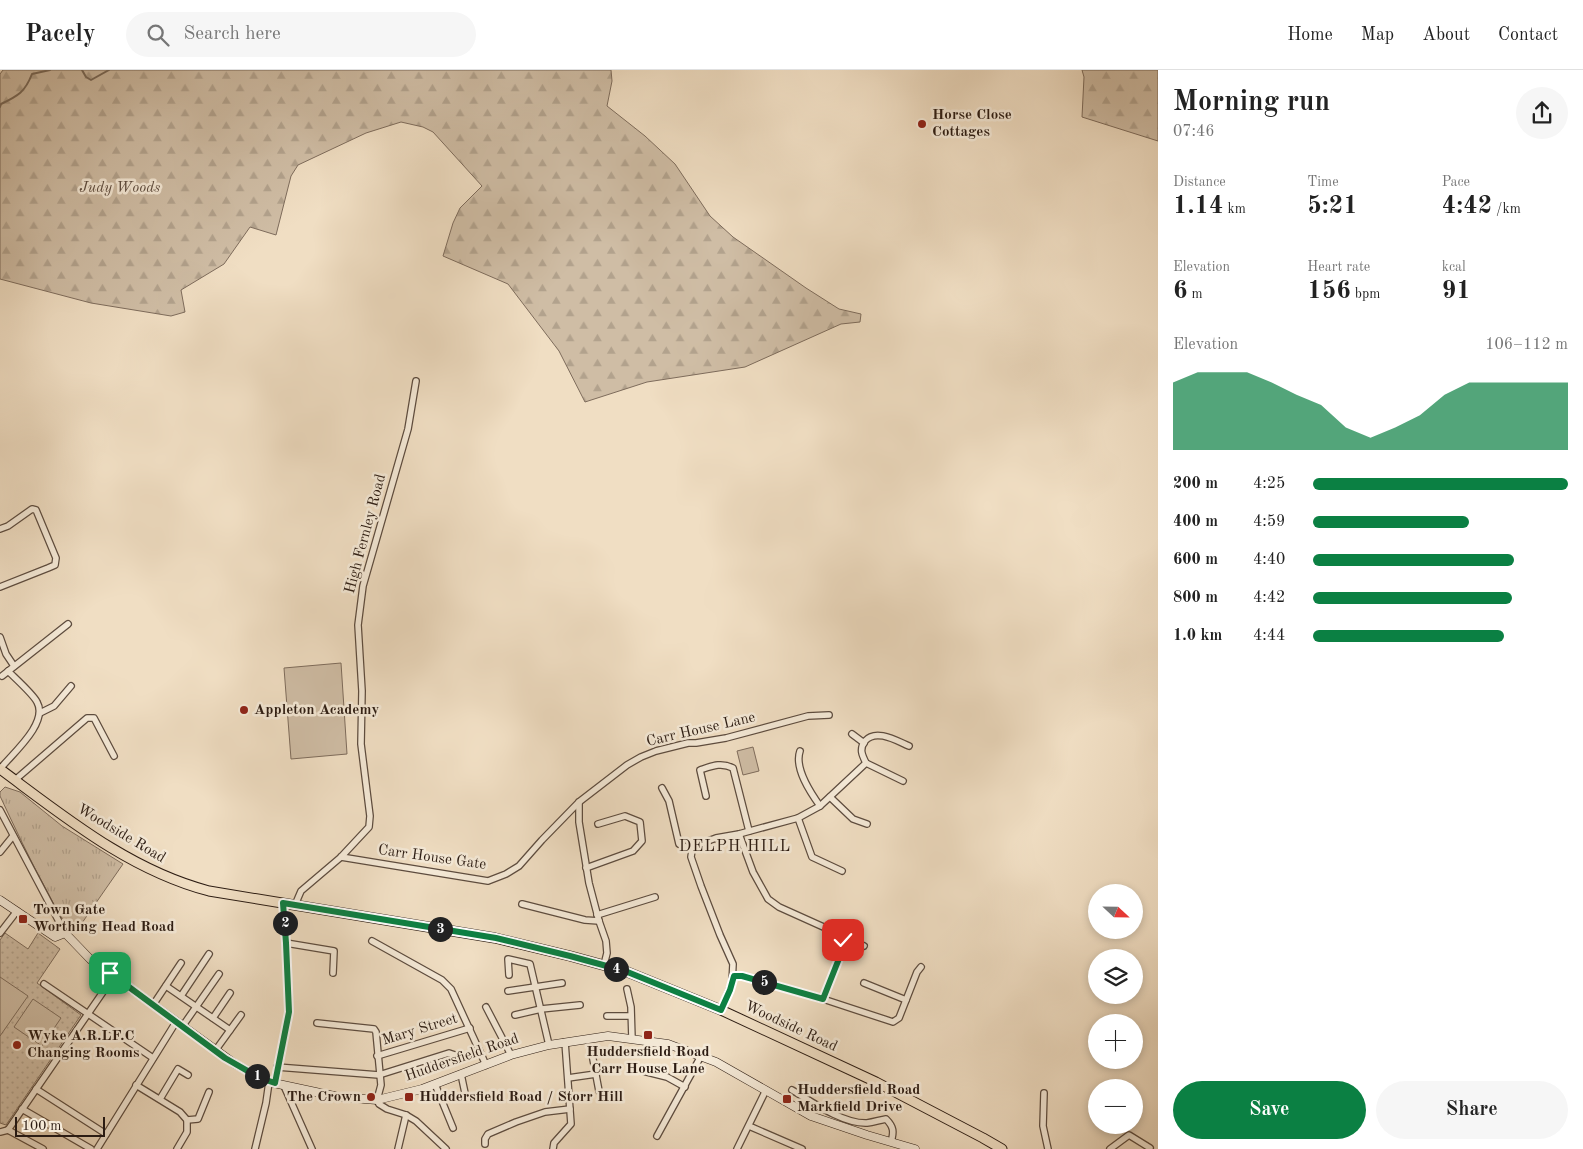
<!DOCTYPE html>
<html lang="en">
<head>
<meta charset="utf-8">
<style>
	:root { --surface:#fff; --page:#f6f6f6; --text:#222; --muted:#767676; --line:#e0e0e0; --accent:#0b8043 }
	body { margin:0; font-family:"Old Standard TT",serif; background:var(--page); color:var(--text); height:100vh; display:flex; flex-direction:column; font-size:19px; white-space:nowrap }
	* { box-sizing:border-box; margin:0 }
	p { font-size:16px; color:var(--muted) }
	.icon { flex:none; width:28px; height:28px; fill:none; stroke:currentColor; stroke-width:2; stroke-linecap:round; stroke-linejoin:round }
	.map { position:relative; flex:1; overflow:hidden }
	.panel { display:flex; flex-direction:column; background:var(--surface); width:425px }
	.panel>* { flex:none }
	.needle { width:32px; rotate:112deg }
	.controls { position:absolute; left:1088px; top:814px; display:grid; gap:10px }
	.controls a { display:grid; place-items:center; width:55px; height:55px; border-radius:50%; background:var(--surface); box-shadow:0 2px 8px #0003; font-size:25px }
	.scale { position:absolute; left:15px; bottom:12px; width:90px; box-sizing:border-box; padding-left:5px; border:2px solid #2c1c13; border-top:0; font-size:14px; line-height:18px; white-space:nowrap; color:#2c1c13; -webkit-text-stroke:4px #f5ead8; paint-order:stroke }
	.pin { position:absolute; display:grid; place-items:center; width:42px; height:42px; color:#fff; margin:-21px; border-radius:10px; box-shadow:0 2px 8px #0006 }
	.km { position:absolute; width:25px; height:25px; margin:-12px; border-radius:50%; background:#222; color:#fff; font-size:14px; line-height:25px; text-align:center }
	.round { display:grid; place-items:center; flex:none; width:52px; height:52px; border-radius:26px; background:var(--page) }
	.overview { display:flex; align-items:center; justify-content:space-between; height:85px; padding:0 15px }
	h1 { font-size:28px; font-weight:600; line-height:38px }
	.metrics { display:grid; grid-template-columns:repeat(3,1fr); gap:8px; height:85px; padding:5px 15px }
	.metrics div { display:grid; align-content:center }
	.metrics b { font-size:25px; font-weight:600 }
	.metrics small { font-size:14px; font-weight:400 }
	.metrics p { font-size:14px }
	.chart { height:140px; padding:10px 15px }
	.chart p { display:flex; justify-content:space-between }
	.chart svg { width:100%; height:90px; margin-top:5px; fill:var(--accent); opacity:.7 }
	.action { display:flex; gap:10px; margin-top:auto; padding:10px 15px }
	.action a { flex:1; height:58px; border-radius:30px; background:var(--accent); color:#fff; font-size:20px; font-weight:600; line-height:58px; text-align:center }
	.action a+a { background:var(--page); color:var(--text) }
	ul { padding:0 15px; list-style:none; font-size:16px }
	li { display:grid; grid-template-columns:80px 60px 1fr; align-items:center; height:38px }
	li i { height:12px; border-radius:6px; background:var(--accent) }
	header { display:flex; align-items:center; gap:30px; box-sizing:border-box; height:70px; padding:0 25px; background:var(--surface); border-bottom:1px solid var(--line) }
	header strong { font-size:24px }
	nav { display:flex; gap:28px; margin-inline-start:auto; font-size:18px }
	.search { width:350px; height:45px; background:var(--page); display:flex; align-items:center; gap:12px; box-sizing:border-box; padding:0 18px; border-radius:28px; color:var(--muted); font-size:19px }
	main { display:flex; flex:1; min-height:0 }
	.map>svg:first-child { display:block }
</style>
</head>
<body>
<header>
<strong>Pacely</strong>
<div class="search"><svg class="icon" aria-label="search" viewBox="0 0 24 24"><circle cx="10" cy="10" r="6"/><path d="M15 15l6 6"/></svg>Search here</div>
<nav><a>Home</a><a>Map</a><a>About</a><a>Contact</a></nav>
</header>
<main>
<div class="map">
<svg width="1158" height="1079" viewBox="0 0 1158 1079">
	<defs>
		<pattern id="grass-tufts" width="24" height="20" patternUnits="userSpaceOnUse" patternTransform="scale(1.25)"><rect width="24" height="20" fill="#cfbda5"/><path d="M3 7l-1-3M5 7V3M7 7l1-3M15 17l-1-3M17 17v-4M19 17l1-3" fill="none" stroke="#b2a28d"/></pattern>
		<pattern id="forest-firs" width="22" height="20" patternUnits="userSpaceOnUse" patternTransform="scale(1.25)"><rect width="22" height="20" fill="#cfbda5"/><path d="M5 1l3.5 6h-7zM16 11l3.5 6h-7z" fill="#b2a28d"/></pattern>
		<pattern id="park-dots" width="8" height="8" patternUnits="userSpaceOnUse" patternTransform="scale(1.25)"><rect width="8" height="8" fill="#cfbda5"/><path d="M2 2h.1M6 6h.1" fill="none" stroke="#b2a28d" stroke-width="1.8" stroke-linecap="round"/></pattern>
	</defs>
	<rect width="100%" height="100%" fill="#f0dec3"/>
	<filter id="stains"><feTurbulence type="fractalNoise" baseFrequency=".004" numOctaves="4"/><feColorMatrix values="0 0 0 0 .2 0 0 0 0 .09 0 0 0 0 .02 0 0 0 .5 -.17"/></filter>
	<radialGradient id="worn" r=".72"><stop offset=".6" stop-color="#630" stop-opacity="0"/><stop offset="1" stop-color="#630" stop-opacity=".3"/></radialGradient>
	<path fill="url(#grass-tufts)" stroke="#7e6c5c" d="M5,717l15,5 42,34 61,38 -48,69c-13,-11 -20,-27 -28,-42 -17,-31 -32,-63 -47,-95v-4z"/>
	<g fill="url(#forest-firs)" stroke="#7e6c5c">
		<path d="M3,0h608l1,11 -5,25 38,30 30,28 35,52 23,21 73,51 33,21 22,5 -1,8 -19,2 -96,43 -98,15 -62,20 -26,-51 -51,-67 -65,-28 10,-33 7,-15 22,-22 -49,-54 -10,-5 -22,-5 -35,11 -68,32 -7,11 -15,59 -26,-8 -26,37 -43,26 4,22 -14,4 -80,-13 -91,-24v-205z"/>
		<path d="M1082,0h76v71l-76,-24 2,-40z"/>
	</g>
	<path fill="url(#park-dots)" stroke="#7e6c5c" d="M5,863l23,16 10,-16 22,16 -23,34 44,32 -75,110 -6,-2v-183z"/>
	<g fill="#cfbda5" stroke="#7e6c5c">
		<path d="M341,593l6,91 -56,5 -7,-91z"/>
		<path d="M753,677l6,24 -16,4 -6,-24z"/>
		<path d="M0,907l28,19 -28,40z"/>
		<path d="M33,929l28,19 -19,28 -28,-19z"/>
	</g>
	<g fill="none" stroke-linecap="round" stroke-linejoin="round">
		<g stroke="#796959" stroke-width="2">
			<path d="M82,0l4,7 5,3 18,-10"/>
			<path d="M0,37l1,-3c17,-8 24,-12 31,-30l18,-4"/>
		</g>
		<g stroke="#5d4c3f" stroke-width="8">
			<g id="street">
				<path d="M0,459l8,-3 24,-17 4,1 20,48 -1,7 -7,3 -48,19"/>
				<path d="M0,567l6,17 8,12"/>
				<path d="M2,606l66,-52"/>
				<path d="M40,643l14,-7 17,-20"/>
				<path d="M852,664l12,9"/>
				<path d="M800,681c-6,17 10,41 20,55"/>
				<path d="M0,699c12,-15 49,-46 37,-67 -4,-8 -22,-24 -29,-31"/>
				<path d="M15,710l72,-62h7l20,38"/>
				<path d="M903,711l-37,-18c-4,-8 -7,-14 -1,-22 11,-13 32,0 44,5"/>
				<path d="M662,718l7,13 10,43 13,6"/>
				<path d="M706,726l-6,-26c12,-4 21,-8 33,-2l16,63"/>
				<path d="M830,727l23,22 14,5"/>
				<path d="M579,732v20l10,61 10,38 7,20 1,12 -3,12"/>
				<path d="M0,740l65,123"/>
				<path d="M798,748l14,39 30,14"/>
				<path d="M739,764l14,38 15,27 11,8 60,27 4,6 1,6 -21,53"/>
				<path d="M0,782l13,-16"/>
				<path d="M341,787l147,24 18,-7 13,-8 23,-26 37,-38 48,-37 14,-8 15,-6 32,-8h8l30,-5 82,-22 21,-1"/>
				<path d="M586,798l47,-17 9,-10 -2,-19 -15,-6 -27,8"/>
				<path d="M522,834l63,16 14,1"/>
				<path d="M295,835l6,-14 40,-34 28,-30 1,-11 -9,-72 1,-53 -4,-66 5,-39 45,-157 8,-48"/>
				<path d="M597,845l58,-18"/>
				<path d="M0,863l17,-22"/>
				<path d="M843,870h7l14,6"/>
				<path d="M372,871l70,39 9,9 35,76"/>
				<path d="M286,873l48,8 -1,22"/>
				<path d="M509,905l-1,-16 22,5 19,81"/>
				<path d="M734,906h8l81,23 70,23 6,-4 18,-46 4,-5"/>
				<path d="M864,913l42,17"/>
				<path d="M44,914l109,74"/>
				<path d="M166,916l64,44"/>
				<path d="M627,919l4,18 1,32"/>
				<path d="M508,921l54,-8"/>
				<path d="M181,926l28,-42"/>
				<path d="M153,935l28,-42"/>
				<path d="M486,937l25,48"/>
				<path d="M721,940l11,-27 1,-19 -13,-29 -19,-49 -10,-29 1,-7 8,-6 16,-6 23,-4 59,-16 22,-12 46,-43"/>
				<path d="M515,945l26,-6 39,-4"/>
				<path d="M607,946h24"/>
				<path d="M213,948l17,-25"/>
				<path d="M317,953l57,6 2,3 5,53 -4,15 2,4 8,5 19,6 10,6 30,28"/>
				<path d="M182,957l37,-53"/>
				<path d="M215,981l26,-36"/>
				<path d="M592,984l7,37 7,7"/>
				<path d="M377,986l93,-28"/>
				<path d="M277,997l102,8 70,-22 6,2 1,5"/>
				<path d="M643,1001l24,6 18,10"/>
				<path d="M461,1004l4,19"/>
				<path d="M568,1008l28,-4"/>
				<path d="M275,1013l14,-72 -4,-82 -2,-26"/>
				<path d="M435,1014l18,44"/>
				<path d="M136,1015l44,27 7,8v12l-10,17"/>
				<path d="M284,1016l28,63"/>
				<path d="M36,1019l70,45"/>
				<path d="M792,1020c20,12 51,34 75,33 7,-1 13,-3 19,-4 8,8 8,13 5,23"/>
				<path d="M1044,1023l-1,33 5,23"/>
				<path d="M160,1029l18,-30 10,6"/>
				<path d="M22,1039l69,40"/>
				<path d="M187,1050l11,-1 11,-27"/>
				<path d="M749,1056l53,23"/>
				<path d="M8,1060l106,-154"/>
				<path d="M8,1060l35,19"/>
				<path d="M0,1062l8,-2"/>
				<path d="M657,1066l44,-80"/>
				<path d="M485,1074v-5l3,-5 28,-12 29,-10 25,-3"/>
				<path d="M97,1079l79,-127"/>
				<path d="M255,1079l11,-46 3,-21"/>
				<path d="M398,1079l8,-34"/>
				<path d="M553,1079l1,-6 17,-19 -6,-82"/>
				<path d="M737,1079l29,-59"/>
				<path d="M1110,1079l19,-14 21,13"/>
			</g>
		</g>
		<g stroke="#2c1c13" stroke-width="9">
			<path id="secondary" d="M0,830l55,37 10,-4 25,26 145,105 34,18 70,15 38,3 45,-11 89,-34 38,-10 59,-9 60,8 48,18 95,54 56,19 48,14"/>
		</g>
		<g stroke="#2c1c13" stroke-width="11">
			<path id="primary" d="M0,699c65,48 129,101 209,122l286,47 75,18 55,15 96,39 155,72 107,56 19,11"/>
		</g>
		<use href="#street" stroke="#f5ead8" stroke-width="5.5"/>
		<use href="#secondary" stroke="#f5ead8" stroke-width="8"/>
		<use href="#primary" stroke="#f0dec3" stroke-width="9"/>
	</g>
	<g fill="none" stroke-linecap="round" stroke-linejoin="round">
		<g stroke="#fff" stroke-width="10">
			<path id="route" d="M110,903l115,85 35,20 15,5 14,-71 -3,-69 -3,-40 213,35 74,18 55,15 96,39 9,-20 4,-14h8l81,23 21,-53 -1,-6"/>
		</g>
		<use href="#route" stroke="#0b8043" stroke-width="6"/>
	</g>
	<g fill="#8f2418" stroke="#f5ead8" stroke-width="2">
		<circle cx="922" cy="54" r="5"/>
		<circle cx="244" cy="640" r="5"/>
		<rect x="18" y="844" width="10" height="10" rx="2.5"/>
		<rect x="643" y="960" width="10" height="10" rx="2.5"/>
		<circle cx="17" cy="975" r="5"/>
		<circle cx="371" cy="1027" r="5"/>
		<rect x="404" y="1022" width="10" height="10" rx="2.5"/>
		<rect x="782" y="1024" width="10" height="10" rx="2.5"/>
	</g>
	<g text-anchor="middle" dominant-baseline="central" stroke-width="5" stroke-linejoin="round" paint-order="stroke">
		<g font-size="15" font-weight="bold" fill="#2c1c13" stroke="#f5ead8" text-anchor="start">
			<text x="932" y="45">Horse Close<tspan x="932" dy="17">Cottages</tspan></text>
			<text x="254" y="640">Appleton Academy</text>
			<text x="33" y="840">Town Gate<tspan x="33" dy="17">Worthing Head Road</tspan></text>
			<text x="27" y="966">Wyke A.R.LF.C<tspan x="27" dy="17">Changing Rooms</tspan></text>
			<text x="648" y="982" text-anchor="middle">Huddersfield Road<tspan x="648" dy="17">Carr House Lane</tspan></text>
			<text x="797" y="1020">Huddersfield Road<tspan x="797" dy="17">Markfield Drive</tspan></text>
			<text x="361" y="1027" text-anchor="end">The Crown</text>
			<text x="419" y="1027">Huddersfield Road / Storr Hill</text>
		</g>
		<g font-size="15" font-style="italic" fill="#5d4c3f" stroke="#f5ead8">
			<text x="120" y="118">Judy Woods</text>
		</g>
		<g font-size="15" fill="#2c1c13" stroke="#f5ead8">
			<text transform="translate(366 464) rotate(-75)">High Fernley Road</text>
			<text transform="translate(701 660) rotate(-13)">Carr House Lane</text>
			<text transform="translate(121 764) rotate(31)">Woodside Road</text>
			<text transform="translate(432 788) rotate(8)">Carr House Gate</text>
			<text transform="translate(791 957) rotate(25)">Woodside Road</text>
			<text transform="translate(420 960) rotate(-17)">Mary Street</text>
			<text transform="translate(462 988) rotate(-19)">Huddersfield Road</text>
		</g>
		<g font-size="16" letter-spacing="1" fill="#2c1c13" stroke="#f5ead8">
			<text x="735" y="777">DELPH HILL</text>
		</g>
	</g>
	<rect width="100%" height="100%" filter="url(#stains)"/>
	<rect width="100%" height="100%" fill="url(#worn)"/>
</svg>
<div class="controls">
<a><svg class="needle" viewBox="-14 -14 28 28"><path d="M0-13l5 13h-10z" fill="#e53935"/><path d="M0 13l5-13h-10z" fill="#767676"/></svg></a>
<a><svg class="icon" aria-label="layers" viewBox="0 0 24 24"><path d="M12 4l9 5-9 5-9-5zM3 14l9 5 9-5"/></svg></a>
<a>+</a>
<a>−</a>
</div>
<div class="scale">100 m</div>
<div class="pin" style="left:110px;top:903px;background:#1e9e55"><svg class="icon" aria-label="arrive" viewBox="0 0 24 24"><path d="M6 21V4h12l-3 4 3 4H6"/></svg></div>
<div class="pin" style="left:843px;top:870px;background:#d93025"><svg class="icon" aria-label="check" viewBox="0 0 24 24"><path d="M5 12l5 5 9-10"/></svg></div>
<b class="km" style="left:257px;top:1006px">1</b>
<b class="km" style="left:285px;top:853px">2</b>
<b class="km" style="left:440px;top:859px">3</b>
<b class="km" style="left:616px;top:899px">4</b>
<b class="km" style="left:764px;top:912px">5</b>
</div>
<section class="panel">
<div class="overview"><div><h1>Morning run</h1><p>07:46</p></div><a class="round"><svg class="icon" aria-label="share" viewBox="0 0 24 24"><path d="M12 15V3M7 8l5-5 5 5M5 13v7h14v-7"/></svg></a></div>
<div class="metrics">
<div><p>Distance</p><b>1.14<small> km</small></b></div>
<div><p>Time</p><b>5:21</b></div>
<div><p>Pace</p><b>4:42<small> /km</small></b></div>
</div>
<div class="metrics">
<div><p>Elevation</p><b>6<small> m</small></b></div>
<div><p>Heart rate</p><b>156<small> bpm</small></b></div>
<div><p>kcal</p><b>91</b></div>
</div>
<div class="chart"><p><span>Elevation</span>106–112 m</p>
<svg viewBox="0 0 160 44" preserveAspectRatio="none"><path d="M0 44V11L10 6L20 6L30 6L40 11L50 17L60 22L70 33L80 38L90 33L100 27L110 17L120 11L130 11L140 11L150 11L160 11V44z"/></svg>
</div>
<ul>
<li><b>200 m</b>4:25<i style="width:100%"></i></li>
<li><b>400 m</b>4:59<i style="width:61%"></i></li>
<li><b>600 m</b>4:40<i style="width:79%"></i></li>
<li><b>800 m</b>4:42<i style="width:78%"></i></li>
<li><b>1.0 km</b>4:44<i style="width:75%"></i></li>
</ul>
<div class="action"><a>Save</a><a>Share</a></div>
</section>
</main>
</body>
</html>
